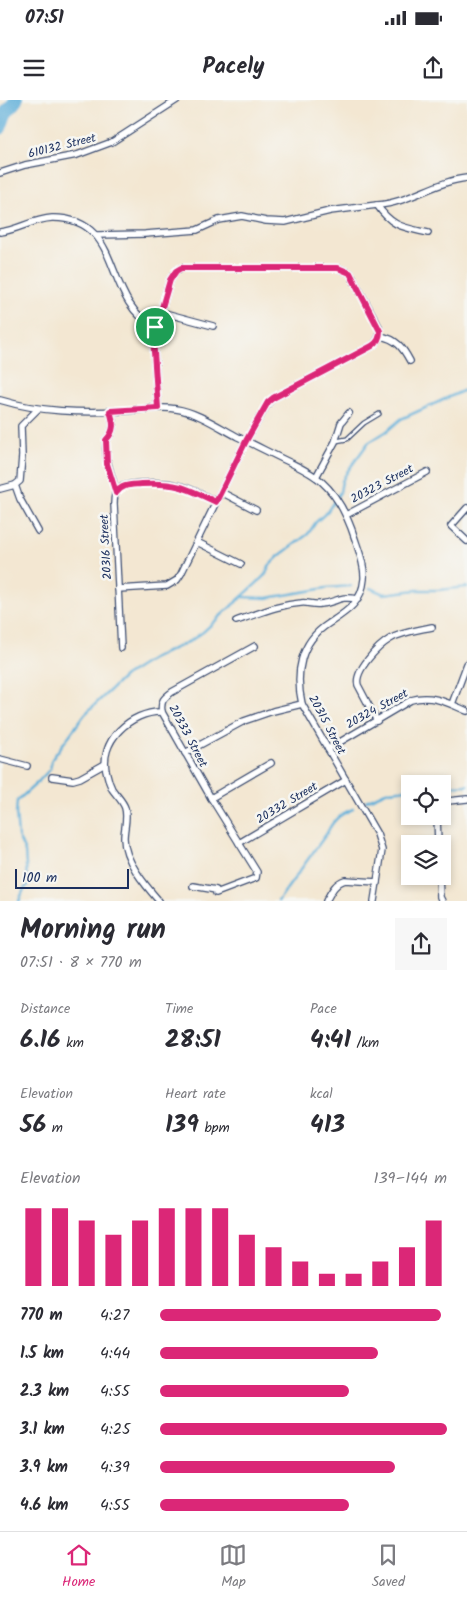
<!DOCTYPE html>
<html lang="en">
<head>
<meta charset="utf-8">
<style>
	:root { --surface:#fff; --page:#f7f7f7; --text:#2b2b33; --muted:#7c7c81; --line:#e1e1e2; --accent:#db2777 }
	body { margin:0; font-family:Kalam,sans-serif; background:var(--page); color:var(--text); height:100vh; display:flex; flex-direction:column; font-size:19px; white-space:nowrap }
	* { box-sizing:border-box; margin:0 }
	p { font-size:16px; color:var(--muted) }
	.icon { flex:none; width:28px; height:28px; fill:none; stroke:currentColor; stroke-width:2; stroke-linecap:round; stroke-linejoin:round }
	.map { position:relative; height:801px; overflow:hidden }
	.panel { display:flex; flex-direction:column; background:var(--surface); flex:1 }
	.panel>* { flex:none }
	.controls { position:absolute; left:401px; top:675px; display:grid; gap:10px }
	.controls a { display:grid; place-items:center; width:50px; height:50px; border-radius:0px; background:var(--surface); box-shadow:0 2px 8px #0003; font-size:25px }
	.scale { position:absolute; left:15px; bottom:12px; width:114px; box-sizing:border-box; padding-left:5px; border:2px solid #1b2f5e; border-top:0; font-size:14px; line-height:18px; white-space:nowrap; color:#1b2f5e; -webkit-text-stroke:4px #f6f6f2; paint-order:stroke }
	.pin { position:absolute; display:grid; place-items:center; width:42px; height:42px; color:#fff; margin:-21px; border:2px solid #fff; border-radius:50%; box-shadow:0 1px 5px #0007 }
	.round { display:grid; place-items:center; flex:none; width:52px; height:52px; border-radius:0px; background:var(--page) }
	.headline { display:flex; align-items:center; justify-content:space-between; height:85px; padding:0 20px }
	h1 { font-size:28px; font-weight:700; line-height:38px }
	.stats { display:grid; grid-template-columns:repeat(3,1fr); gap:8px; height:85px; padding:5px 20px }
	.stats div { display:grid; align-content:center }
	.stats b { font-size:25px; font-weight:700 }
	.stats small { font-size:14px; font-weight:400 }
	.stats p { font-size:14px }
	.chart { height:140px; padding:10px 20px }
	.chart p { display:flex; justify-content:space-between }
	.chart svg { width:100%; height:90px; margin-top:5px; stroke:var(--accent); stroke-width:6 }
	ul { padding:0 20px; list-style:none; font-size:16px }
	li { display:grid; grid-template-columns:80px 60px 1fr; align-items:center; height:38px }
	li i { height:12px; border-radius:6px; background:var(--accent) }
	.status { display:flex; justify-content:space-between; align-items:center; height:35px; padding:0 25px; background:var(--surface); direction:ltr }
	.status svg { height:14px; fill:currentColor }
	header { display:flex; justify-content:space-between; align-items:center; height:65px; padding:0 20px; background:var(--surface); font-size:22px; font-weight:700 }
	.dock { display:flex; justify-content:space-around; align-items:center; height:70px; border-top:1px solid var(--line); background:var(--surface); font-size:14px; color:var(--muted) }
	.dock a { display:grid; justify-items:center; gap:2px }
	.dock .current { color:var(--accent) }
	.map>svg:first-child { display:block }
</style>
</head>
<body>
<div class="status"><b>07:51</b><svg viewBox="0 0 49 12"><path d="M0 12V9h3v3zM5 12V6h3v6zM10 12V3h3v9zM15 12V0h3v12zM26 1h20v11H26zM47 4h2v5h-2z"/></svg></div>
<header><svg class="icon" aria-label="menu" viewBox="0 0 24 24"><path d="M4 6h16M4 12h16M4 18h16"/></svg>Pacely<svg class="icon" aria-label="share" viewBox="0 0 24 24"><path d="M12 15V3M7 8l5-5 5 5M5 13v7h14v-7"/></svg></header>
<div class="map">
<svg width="467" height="801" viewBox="0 0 467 801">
	<rect width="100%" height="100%" fill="#f6f6f2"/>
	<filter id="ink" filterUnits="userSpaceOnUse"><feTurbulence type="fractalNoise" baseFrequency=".02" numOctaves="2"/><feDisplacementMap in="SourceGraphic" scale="10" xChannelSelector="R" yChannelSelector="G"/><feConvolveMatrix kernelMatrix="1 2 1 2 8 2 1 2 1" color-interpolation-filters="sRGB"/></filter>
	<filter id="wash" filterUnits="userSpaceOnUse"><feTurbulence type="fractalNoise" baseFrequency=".0096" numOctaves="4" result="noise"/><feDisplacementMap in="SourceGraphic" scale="20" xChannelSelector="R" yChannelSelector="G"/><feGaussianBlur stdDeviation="1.12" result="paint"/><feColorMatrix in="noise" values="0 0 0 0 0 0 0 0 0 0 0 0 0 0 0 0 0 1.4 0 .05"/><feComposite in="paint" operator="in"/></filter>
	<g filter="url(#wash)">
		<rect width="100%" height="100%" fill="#f3e7d2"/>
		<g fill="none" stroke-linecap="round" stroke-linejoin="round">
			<g stroke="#5eafd9" stroke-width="2.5">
				<path d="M370,488l14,6 32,-4h23l28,-3"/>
				<path d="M242,497l25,1 59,-10 25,-2"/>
				<path d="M442,686l25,-1"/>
				<path d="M366,701l22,-10 22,-2"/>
				<path d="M19,801l5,-12 6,-6 -3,-5 -2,-26 -7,-16 -2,-23 1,-12 20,-18 13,-14 2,-10 33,-45 40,-38 27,-17 38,-18 13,-9 53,-48 10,-10 3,-8 10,-10 29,-22 8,-12 11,-10 13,-20 2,-11 5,-9 21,-29 19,-12 14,-12 66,-30"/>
				<path d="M278,801l49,-68c6,-13 13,-19 26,-24"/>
			</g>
			<path stroke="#5eafd9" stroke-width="14" d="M0,28l5,-14 11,-14"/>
		</g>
	</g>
	<g filter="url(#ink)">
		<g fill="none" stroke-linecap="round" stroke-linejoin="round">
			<g stroke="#3b4b6f" stroke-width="5.5">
				<path id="service" d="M336,341l11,-2 17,-16 15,-9"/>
			</g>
			<g stroke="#3b4b6f" stroke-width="8">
				<g id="minor">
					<path d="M0,73l25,-8 52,-10 35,-13 65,-42"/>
					<path d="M377,105c32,-2 59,-24 90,-27"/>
					<path d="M0,132c18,-2 33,-13 52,-14 73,-1 49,82 103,109"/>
					<path d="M96,135l49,-1 52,-4 22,-10 23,-4 24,5 19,1 45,-11 47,-6c15,22 26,22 51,28"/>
					<path d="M161,212l52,14"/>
					<path d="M380,236c17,3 23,12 30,25"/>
					<path d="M0,300c40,12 81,13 123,11 18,-1 35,-5 53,-2 21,3 43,18 62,28 17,8 34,17 51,25 10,5 23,11 32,19 17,15 27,36 34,58 4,12 10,27 9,40 -2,24 -18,33 -36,45 -28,18 -33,49 -26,80l75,130 5,16 -8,51"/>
					<path d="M110,311c4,12 5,20 -4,29 -2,21 6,33 10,53"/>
					<path d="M316,377l19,-35 6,-19 8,-10"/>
					<path d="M15,385l5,14 18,32"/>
					<path d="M0,389l15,-4 5,-4 2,-25 -1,-30 16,-16"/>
					<path d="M221,392l35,18"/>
					<path d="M467,408l-16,18 16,15"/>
					<path d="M346,415l81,-43"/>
					<path d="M197,442l44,22"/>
					<path d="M118,489l49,-3 10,-6 4,-6 35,-72"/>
					<path d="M236,521c22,-7 41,-16 65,-18 6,-1 12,2 19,1 17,-1 17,-9 38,-5"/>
					<path d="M121,548l-7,-144c0,-5 1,-12 4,-15 8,-8 47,-7 58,-4 14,3 27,10 40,17l30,-61 22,-38 5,-5 99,-52c7,-5 9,-11 7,-19l-29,-54 -12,-5h-157l-5,3 -6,9 -17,58 5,70"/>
					<path d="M452,604l15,-40"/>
					<path d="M377,621l-19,-36c-4,-14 20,-39 32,-46 12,-7 28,-9 42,-12"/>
					<path d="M328,649l83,-49c21,-6 37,3 56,11"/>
					<path d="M185,653l59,-32 29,-10 29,-7"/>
					<path d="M0,659l27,7"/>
					<path d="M52,677l21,3 7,-2 25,-14"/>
					<path d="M211,698l60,-35"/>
					<path d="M442,706l6,-5 19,-2"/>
					<path d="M437,716l1,28"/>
					<path d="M239,743l107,-63"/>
					<path d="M439,776l1,21 2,4"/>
					<path d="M193,786l23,4v3l37,-14 3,-1 1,-6 -46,-74 -49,-86c-2,-11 2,-14 10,-20l83,-46"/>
					<path d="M159,801c-14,-16 -35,-41 -35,-63 0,-10 4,-20 1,-30 -2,-7 -9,-13 -13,-19 -2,-4 -4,-10 -5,-15 -10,-32 24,-63 55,-62"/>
					<path d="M326,801c5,-9 9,-18 19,-21l32,2"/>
				</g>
			</g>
			<use href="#service" stroke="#fff" stroke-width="3"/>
			<use href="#minor" stroke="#fff" stroke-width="5.5"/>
		</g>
	</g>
	<g fill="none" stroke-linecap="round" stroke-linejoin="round" filter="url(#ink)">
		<g stroke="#fff" stroke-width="10">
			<path id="route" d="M181,168h157l12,5 30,58c0,7 -2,11 -8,15l-99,52 -5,4 -22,39 -30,61c-31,-15 -41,-20 -75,-18 -10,1 -19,0 -25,9l-9,-29 -1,-24c9,-9 8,-17 4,-29l48,-3 -5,-70 17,-58 6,-9z"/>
		</g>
		<use href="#route" stroke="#db2777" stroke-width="6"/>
	</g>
	<g text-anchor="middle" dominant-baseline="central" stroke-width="5" stroke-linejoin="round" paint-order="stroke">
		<g font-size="12" fill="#1b2f5e" stroke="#f6f6f2">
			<text transform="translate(62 46) rotate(-14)">610132 Street</text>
			<text transform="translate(382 384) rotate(-28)">20323 Street</text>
			<text transform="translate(106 447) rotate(-93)">20316 Street</text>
			<text transform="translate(377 609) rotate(-29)">20324 Street</text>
			<text transform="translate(327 625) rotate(62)">20315 Street</text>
			<text transform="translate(188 636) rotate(62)">20333 Street</text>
			<text transform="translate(287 703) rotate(-31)">20332 Street</text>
		</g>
	</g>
</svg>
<div class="controls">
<a><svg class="icon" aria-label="locate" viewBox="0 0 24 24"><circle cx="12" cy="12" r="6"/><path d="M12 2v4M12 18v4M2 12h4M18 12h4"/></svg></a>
<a><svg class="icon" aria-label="layers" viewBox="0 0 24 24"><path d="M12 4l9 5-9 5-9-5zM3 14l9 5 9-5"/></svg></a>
</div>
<div class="scale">100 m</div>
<div class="pin" style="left:155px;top:227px;background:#1e9e55"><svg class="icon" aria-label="arrive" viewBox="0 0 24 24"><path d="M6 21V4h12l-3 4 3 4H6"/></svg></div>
</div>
<section class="panel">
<div class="headline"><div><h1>Morning run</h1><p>07:51 · 8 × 770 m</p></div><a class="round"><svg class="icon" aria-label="share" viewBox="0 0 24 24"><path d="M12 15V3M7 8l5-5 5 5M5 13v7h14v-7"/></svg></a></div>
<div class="stats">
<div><p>Distance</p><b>6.16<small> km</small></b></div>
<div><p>Time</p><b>28:51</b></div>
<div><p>Pace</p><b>4:41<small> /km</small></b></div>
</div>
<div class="stats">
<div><p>Elevation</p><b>56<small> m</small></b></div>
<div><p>Heart rate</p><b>139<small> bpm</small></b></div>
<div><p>kcal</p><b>413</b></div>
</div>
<div class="chart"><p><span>Elevation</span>139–144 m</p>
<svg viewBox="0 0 160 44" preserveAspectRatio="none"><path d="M5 44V6M15 44V6M25 44V12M35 44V19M45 44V12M55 44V6M65 44V6M75 44V6M85 44V19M95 44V25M105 44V32M115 44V38M125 44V38M135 44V32M145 44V25M155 44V12"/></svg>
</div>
<ul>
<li><b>770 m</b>4:27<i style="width:98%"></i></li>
<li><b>1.5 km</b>4:44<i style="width:76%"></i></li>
<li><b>2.3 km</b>4:55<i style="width:66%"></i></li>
<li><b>3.1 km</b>4:25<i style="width:100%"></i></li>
<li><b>3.9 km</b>4:39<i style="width:82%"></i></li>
<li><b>4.6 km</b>4:55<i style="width:66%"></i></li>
</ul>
</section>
<nav class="dock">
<a class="current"><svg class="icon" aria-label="home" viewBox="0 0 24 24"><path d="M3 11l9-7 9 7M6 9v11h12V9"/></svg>Home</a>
<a><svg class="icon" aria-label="map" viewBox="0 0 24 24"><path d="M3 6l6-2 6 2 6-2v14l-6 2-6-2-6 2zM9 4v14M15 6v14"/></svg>Map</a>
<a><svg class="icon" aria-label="saved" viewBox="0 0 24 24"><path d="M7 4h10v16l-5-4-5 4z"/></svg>Saved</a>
</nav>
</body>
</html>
